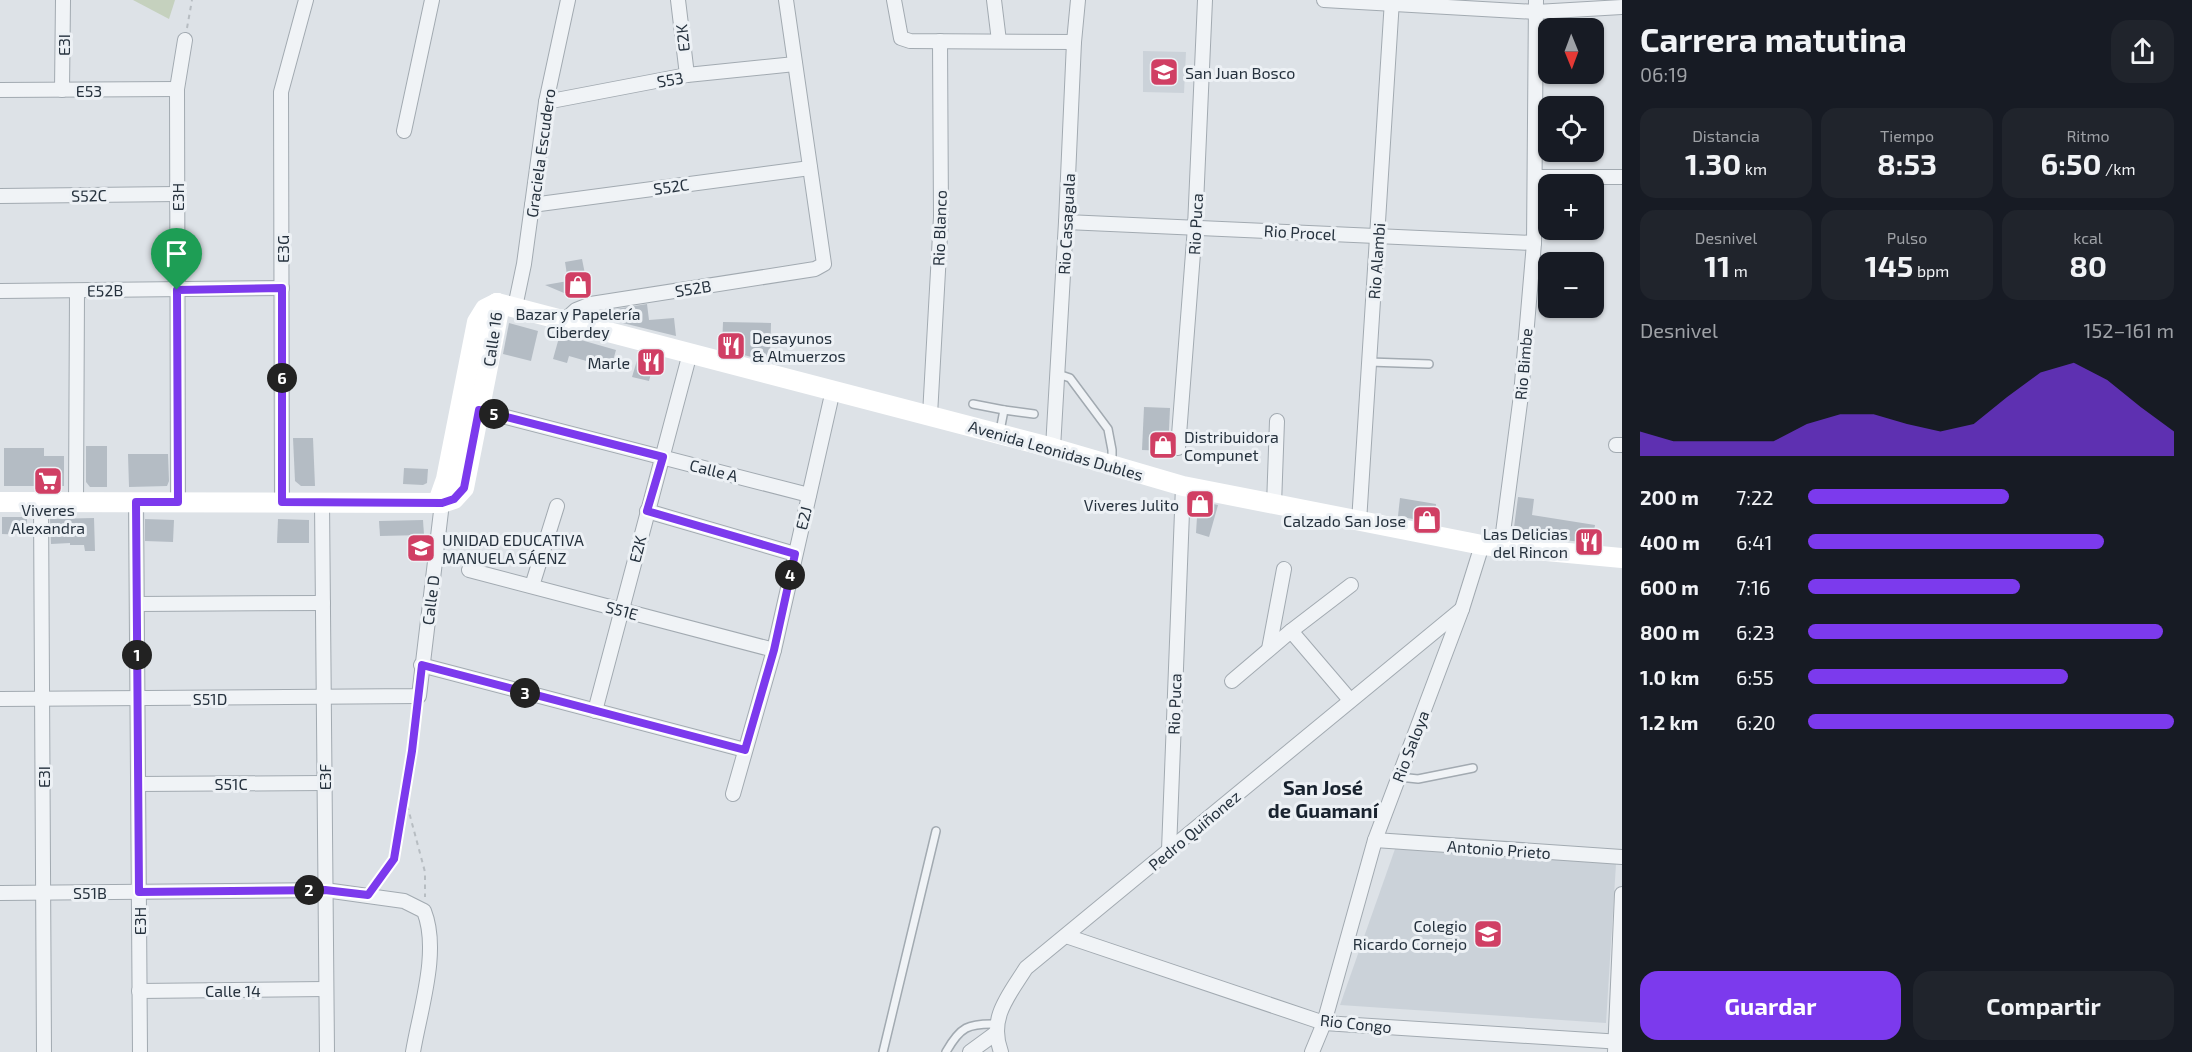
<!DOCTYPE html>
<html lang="es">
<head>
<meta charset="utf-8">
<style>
	:root { --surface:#171b24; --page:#20242c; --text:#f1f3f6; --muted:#9ea1a6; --accent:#7c3aed }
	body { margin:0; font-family:"Exo 2",sans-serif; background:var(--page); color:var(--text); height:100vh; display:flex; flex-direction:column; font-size:22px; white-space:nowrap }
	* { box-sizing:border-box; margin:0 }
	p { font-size:20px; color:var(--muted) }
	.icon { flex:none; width:33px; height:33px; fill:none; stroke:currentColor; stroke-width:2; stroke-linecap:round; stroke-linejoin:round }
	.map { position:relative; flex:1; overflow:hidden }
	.side { display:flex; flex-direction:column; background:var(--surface); width:570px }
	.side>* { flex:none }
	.needle { width:39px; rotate:179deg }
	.tools { position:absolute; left:1538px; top:18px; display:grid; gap:12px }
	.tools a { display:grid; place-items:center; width:66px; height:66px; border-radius:12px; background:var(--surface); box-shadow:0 2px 4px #0004; font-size:30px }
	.pin { position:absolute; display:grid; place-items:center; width:51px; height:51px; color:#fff; margin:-62px -26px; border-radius:50% 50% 50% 0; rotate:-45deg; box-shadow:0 0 6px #0007 }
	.pin .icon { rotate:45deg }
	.km { position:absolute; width:30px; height:30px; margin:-15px; border-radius:50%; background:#222; color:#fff; font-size:16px; line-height:30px; text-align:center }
	.round { display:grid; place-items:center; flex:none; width:63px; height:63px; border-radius:18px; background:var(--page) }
	.head { display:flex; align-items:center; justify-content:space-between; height:102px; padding:0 18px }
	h1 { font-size:33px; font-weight:700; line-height:45px }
	.metrics { display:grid; grid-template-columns:repeat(3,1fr); gap:9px; height:102px; padding:6px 18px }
	.metrics div { display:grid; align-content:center; border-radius:15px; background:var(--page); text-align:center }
	.metrics b { font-size:30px; font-weight:700 }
	.metrics small { font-size:16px; font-weight:400 }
	.metrics p { font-size:16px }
	.chart { height:168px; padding:12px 18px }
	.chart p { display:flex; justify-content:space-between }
	.chart svg { width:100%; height:108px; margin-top:6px; fill:var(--accent); opacity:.7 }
	.primary-button { display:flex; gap:12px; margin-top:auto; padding:12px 18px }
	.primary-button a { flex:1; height:69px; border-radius:18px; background:var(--accent); color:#fff; font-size:24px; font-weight:700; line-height:69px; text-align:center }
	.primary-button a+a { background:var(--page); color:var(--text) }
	ul { padding:0 18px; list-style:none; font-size:20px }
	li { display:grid; grid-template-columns:96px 72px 1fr; align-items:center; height:45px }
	li i { height:15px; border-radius:8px; background:var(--accent) }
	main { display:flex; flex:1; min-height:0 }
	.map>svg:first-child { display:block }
</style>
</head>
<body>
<main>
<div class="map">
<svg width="1622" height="1052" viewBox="0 0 1622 1052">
	<rect width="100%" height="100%" fill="#dde2e7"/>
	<g fill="#cbd2d9">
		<path d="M1143,51l43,1 -2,41 -41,-1z"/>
		<path d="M1395,849l221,15 -10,159 -266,-18z"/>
	</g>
	<path fill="#c5d1be" d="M133,0h42l-6,19z"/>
	<g fill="#b4bcc4">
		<path d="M582,259l6,30 -24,4 -19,-8 23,-4 -3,-19z"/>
		<path d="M647,304l2,16 25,-2 2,18 -78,-19 -1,-5z"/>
		<path d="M723,322l48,1 -1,39 -48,-13z"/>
		<path d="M509,323l29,8 -7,30 -28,-7z"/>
		<path d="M560,334l56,16 -5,18 -42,-12 -2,7 -14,-4z"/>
		<path d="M639,354l16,5 -6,22 -17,-4z"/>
		<path d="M1144,407l26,1 -2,43 -26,-1z"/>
		<path d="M293,438h20l2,48h-14l-6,-5z"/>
		<path d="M86,446h21v41h-17l-4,-5z"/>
		<path d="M4,448h40v8h20v30h-60z"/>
		<path d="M128,454h40l1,27 -2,5 -38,1z"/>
		<path d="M404,468l24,1 -1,14 -4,2 -20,-1z"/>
		<path d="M1518,497l16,2 -2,16 63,10 -3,18 -79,-8z"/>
		<path d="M1400,498l36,6 -3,19 -35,-7z"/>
		<path d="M1198,501l20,4 -9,32 -13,-4z"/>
		<path d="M2,517h25v18l-25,-1z"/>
		<path d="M94,518l1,33h-10l-1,-6h-14v-2l-19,1 -1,-25z"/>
		<path d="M145,519l29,1 -1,22 -28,-1z"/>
		<path d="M278,519l31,1v23h-32z"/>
		<path d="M423,520l1,15 -44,1 -1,-15z"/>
	</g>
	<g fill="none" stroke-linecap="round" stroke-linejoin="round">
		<g stroke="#a2aab1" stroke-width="10">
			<g id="lane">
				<path d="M1369,362l60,2"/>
				<path d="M1058,377l6,-1 6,2 38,51 4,21v12"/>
				<path d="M973,404l31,6"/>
				<path d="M1000,431l4,-21 30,4"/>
				<path d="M1399,777l19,2 55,-11"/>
				<path d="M883,1052l53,-221"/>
				<path d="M946,1052c14,-25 22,-29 51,-28"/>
			</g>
		</g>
		<g stroke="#a2aab1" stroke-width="16">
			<g id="street">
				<path d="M678,0l9,75"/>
				<path d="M894,0l7,38 9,3 164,1"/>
				<path d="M994,0l5,41"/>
				<path d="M1324,0l212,12 86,-5"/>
				<path d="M0,90l177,-1"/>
				<path d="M62,90l1,-90"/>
				<path d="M546,102l141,-27 108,-11"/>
				<path d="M404,131l28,-131"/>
				<path d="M1535,177h87"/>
				<path d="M0,196l177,-2"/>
				<path d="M532,205l278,-37"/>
				<path d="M1066,222l468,21"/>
				<path d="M0,291l282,-3"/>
				<path d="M515,307l9,-43 22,-162 22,-102"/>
				<path d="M565,320l11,-10 15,-6 224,-35 9,-5 -38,-264"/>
				<path d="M479,410l330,85"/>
				<path d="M930,415l11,-198 -1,-176"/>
				<path d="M1616,445h6"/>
				<path d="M1053,448l13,-226 8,-180 4,-42"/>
				<path d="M1178,448l17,-221 10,-227"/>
				<path d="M136,502l4,550"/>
				<path d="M178,502l-1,-413 8,-49"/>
				<path d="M282,502l-1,-410 25,-92"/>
				<path d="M322,502l5,550"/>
				<path d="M41,503l3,549"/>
				<path d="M76,503l1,-212"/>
				<path d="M1274,505l3,-84"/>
				<path d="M647,511l148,43"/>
				<path d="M1359,522l33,-522"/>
				<path d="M1501,548l20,-153 13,-152 2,-243"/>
				<path d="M469,570l305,80"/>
				<path d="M532,586l25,-80"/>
				<path d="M137,604l186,-1"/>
				<path d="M1291,631l60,-46"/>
				<path d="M1269,649l15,-80"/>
				<path d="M421,665l324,85"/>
				<path d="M1232,681l59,-50 59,69"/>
				<path d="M0,699l419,-3 23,-193"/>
				<path d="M595,711l95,-358"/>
				<path d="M138,784l186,-1"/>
				<path d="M733,794l41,-144 59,-260"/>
				<path d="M1375,840l247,17"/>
				<path d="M1169,850l14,-364"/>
				<path d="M0,893l325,-3 79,11 20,10c16,40 -4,99 -11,141"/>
				<path d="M1066,936l258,87 298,19"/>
				<path d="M139,991l187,-2"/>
				<path d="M970,1052l26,-19"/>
				<path d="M1001,1052c-13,-34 8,-57 25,-84l436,-359"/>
				<path d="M1312,1052l12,-29 51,-183 87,-231 20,-64"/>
				<path d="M1615,1052l7,-158"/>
			</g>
		</g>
		<g stroke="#b7bdc2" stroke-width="2" stroke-dasharray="4.5 4.5" stroke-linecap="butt">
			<path d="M187,28l5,-28"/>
			<path d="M418,708l-13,89 20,75v25"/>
			<path d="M376,883l18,-24 11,-59"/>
		</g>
		<use href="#lane" stroke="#f0f3f6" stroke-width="7"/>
		<use href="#street" stroke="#f0f3f6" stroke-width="14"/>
		<g stroke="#fff" stroke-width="20">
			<path d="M497,303l556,145 130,38 299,59 140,13"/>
			<path d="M0,502l442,1 12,-4 10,-11 32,-162 2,-11 -1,-12"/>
			<path d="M442,503l-2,-7 6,-17 31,-157 8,-13 12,-6"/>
		</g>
	</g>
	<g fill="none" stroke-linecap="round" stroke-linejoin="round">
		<g stroke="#fff" stroke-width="12">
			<path id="route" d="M282,288v214l160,1 12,-4 10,-11 15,-78 184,47 -16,54 148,43 -21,96 -29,100 -323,-85 -10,86 -18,108 -26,36 -43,-5 -186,2 -3,-390h42l-1,-212z"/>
		</g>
		<use href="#route" stroke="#7c3aed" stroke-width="8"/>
	</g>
	<defs>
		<g id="school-square" transform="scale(1.5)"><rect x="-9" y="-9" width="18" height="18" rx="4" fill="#d03f64" stroke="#edf1f5"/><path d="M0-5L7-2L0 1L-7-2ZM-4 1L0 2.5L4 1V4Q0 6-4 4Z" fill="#fff"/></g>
		<g id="shop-square" transform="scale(1.5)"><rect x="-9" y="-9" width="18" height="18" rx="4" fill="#d03f64" stroke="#edf1f5"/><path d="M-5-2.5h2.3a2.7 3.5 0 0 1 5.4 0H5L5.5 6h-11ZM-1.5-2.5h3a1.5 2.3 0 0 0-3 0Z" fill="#fff"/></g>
		<g id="restaurant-square" transform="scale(1.5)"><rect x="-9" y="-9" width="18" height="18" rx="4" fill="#d03f64" stroke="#edf1f5"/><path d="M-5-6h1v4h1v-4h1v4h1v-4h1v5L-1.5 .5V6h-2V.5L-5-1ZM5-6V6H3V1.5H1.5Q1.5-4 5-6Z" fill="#fff"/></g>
		<g id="supermarket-square" transform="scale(1.5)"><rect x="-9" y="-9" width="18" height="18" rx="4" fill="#d03f64" stroke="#edf1f5"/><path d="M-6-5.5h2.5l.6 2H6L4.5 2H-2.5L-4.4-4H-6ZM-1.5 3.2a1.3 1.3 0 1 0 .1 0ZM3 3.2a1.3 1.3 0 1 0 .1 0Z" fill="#fff"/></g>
	</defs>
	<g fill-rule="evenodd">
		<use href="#school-square" x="1164" y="72"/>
		<use href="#shop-square" x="578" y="285"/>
		<use href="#restaurant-square" x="731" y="346"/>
		<use href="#restaurant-square" x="651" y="362"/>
		<use href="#shop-square" x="1163" y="445"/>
		<use href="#supermarket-square" x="48" y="481"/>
		<use href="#shop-square" x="1200" y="504"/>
		<use href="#shop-square" x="1427" y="520"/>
		<use href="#restaurant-square" x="1589" y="542"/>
		<use href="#school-square" x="421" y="548"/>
		<use href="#school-square" x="1488" y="934"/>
	</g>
	<g text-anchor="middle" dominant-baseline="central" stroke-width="6" stroke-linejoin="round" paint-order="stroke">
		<g font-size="16" fill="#26323e" stroke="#edf1f5">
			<text transform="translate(682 38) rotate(-96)">E2K</text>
			<text transform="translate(63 45) rotate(-90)">E3I</text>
			<text transform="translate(670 79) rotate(-10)">S53</text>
			<text x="89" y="90">E53</text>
			<text transform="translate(540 153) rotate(-82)">Graciela Escudero</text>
			<text transform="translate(671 186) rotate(-8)">S52C</text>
			<text transform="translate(89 195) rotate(-1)">S52C</text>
			<text transform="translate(177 197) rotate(-90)">E3H</text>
			<text transform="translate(1066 224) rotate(-87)">Rio Casaguala</text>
			<text transform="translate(1195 224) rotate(-87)">Rio Puca</text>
			<text transform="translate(939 228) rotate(-88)">Rio Blanco</text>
			<text transform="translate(1300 232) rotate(3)">Rio Procel</text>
			<text transform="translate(282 249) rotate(-90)">E3G</text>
			<text transform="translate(1376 261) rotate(-86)">Rio Alambi</text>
			<text transform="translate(693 288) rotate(-9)">S52B</text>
			<text transform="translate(105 290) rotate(-1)">E52B</text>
			<text transform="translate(492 339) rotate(-82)">Calle 16</text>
			<text transform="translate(1523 364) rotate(-85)">Rio Bimbe</text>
			<text transform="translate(1056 450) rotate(16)">Avenida Leonidas Dubles</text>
			<text transform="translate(714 470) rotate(14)">Calle A</text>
			<text transform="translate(803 518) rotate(-76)">E2J</text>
			<text transform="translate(637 549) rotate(-76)">E2K</text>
			<text transform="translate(430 600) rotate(-83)">Calle D</text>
			<text transform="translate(622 610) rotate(15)">S51E</text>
			<text x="210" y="698">S51D</text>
			<text transform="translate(1174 704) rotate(-88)">Rio Puca</text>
			<text transform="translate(1410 746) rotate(-69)">Rio Saloya</text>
			<text transform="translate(43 777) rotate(-90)">E3I</text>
			<text transform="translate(324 777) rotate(-90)">E3F</text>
			<text x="231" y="783">S51C</text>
			<text transform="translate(1194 830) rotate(-40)">Pedro Quiñonez</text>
			<text transform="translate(1499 849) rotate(4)">Antonio Prieto</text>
			<text x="90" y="892">S51B</text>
			<text transform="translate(139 921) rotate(-90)">E3H</text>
			<text x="233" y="990">Calle 14</text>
			<text transform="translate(1356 1023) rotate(6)">Rio Congo</text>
		</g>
		<g font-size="16" fill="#26323e" stroke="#edf1f5" text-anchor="end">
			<text x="1185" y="72" text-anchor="start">San Juan Bosco</text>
			<text x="578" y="313" text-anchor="middle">Bazar y Papelería<tspan x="578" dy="18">Ciberdey</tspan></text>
			<text x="752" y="337" text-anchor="start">Desayunos<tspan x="752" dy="18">&amp; Almuerzos</tspan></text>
			<text x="630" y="362">Marle</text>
			<text x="1184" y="436" text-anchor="start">Distribuidora<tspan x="1184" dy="18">Compunet</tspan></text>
			<text x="1179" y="504">Viveres Julito</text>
			<text x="48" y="509" text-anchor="middle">Viveres<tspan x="48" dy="18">Alexandra</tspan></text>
			<text x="1406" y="520">Calzado San Jose</text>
			<text x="1568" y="533">Las Delicias<tspan x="1568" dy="18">del Rincon</tspan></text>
			<text x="442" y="539" text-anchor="start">UNIDAD EDUCATIVA<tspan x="442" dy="18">MANUELA SÁENZ</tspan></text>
			<text x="1467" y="925">Colegio<tspan x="1467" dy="18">Ricardo Cornejo</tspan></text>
		</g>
		<g font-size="20" font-weight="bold" fill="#19232f" stroke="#edf1f5">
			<text x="1323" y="787">San José<tspan x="1323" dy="23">de Guamaní</tspan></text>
		</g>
	</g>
</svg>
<div class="tools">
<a><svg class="needle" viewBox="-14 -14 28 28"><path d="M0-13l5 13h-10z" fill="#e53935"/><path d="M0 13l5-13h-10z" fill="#9ea1a6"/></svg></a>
<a><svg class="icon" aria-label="locate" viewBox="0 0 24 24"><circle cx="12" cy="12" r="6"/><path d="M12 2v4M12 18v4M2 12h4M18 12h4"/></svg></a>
<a>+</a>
<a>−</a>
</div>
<div class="pin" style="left:177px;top:290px;background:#1e9e55"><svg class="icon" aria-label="arrive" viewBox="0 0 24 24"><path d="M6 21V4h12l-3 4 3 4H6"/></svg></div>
<b class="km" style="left:137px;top:655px">1</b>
<b class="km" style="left:309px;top:890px">2</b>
<b class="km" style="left:525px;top:693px">3</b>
<b class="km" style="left:790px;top:575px">4</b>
<b class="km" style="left:494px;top:414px">5</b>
<b class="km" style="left:282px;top:378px">6</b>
</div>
<section class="side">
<div class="head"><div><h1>Carrera matutina</h1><p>06:19</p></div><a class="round"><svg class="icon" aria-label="share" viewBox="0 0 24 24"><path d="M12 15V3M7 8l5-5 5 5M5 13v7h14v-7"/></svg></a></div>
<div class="metrics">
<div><p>Distancia</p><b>1.30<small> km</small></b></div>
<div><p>Tiempo</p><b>8:53</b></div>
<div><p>Ritmo</p><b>6:50<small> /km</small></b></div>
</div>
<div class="metrics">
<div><p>Desnivel</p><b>11<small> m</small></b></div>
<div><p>Pulso</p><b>145<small> bpm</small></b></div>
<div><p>kcal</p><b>80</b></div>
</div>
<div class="chart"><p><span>Desnivel</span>152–161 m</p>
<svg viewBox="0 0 160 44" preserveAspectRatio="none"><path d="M0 44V34L10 38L20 38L30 38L40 38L50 31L60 27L70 27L80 31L90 34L100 31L110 20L120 10L130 6L140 13L150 24L160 34V44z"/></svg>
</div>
<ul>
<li><b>200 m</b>7:22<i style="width:55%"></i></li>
<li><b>400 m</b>6:41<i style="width:81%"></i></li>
<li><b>600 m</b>7:16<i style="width:58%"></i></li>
<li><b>800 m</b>6:23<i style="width:97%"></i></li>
<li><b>1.0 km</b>6:55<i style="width:71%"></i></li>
<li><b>1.2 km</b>6:20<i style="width:100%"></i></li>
</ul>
<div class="primary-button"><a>Guardar</a><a>Compartir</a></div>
</section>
</main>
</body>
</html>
